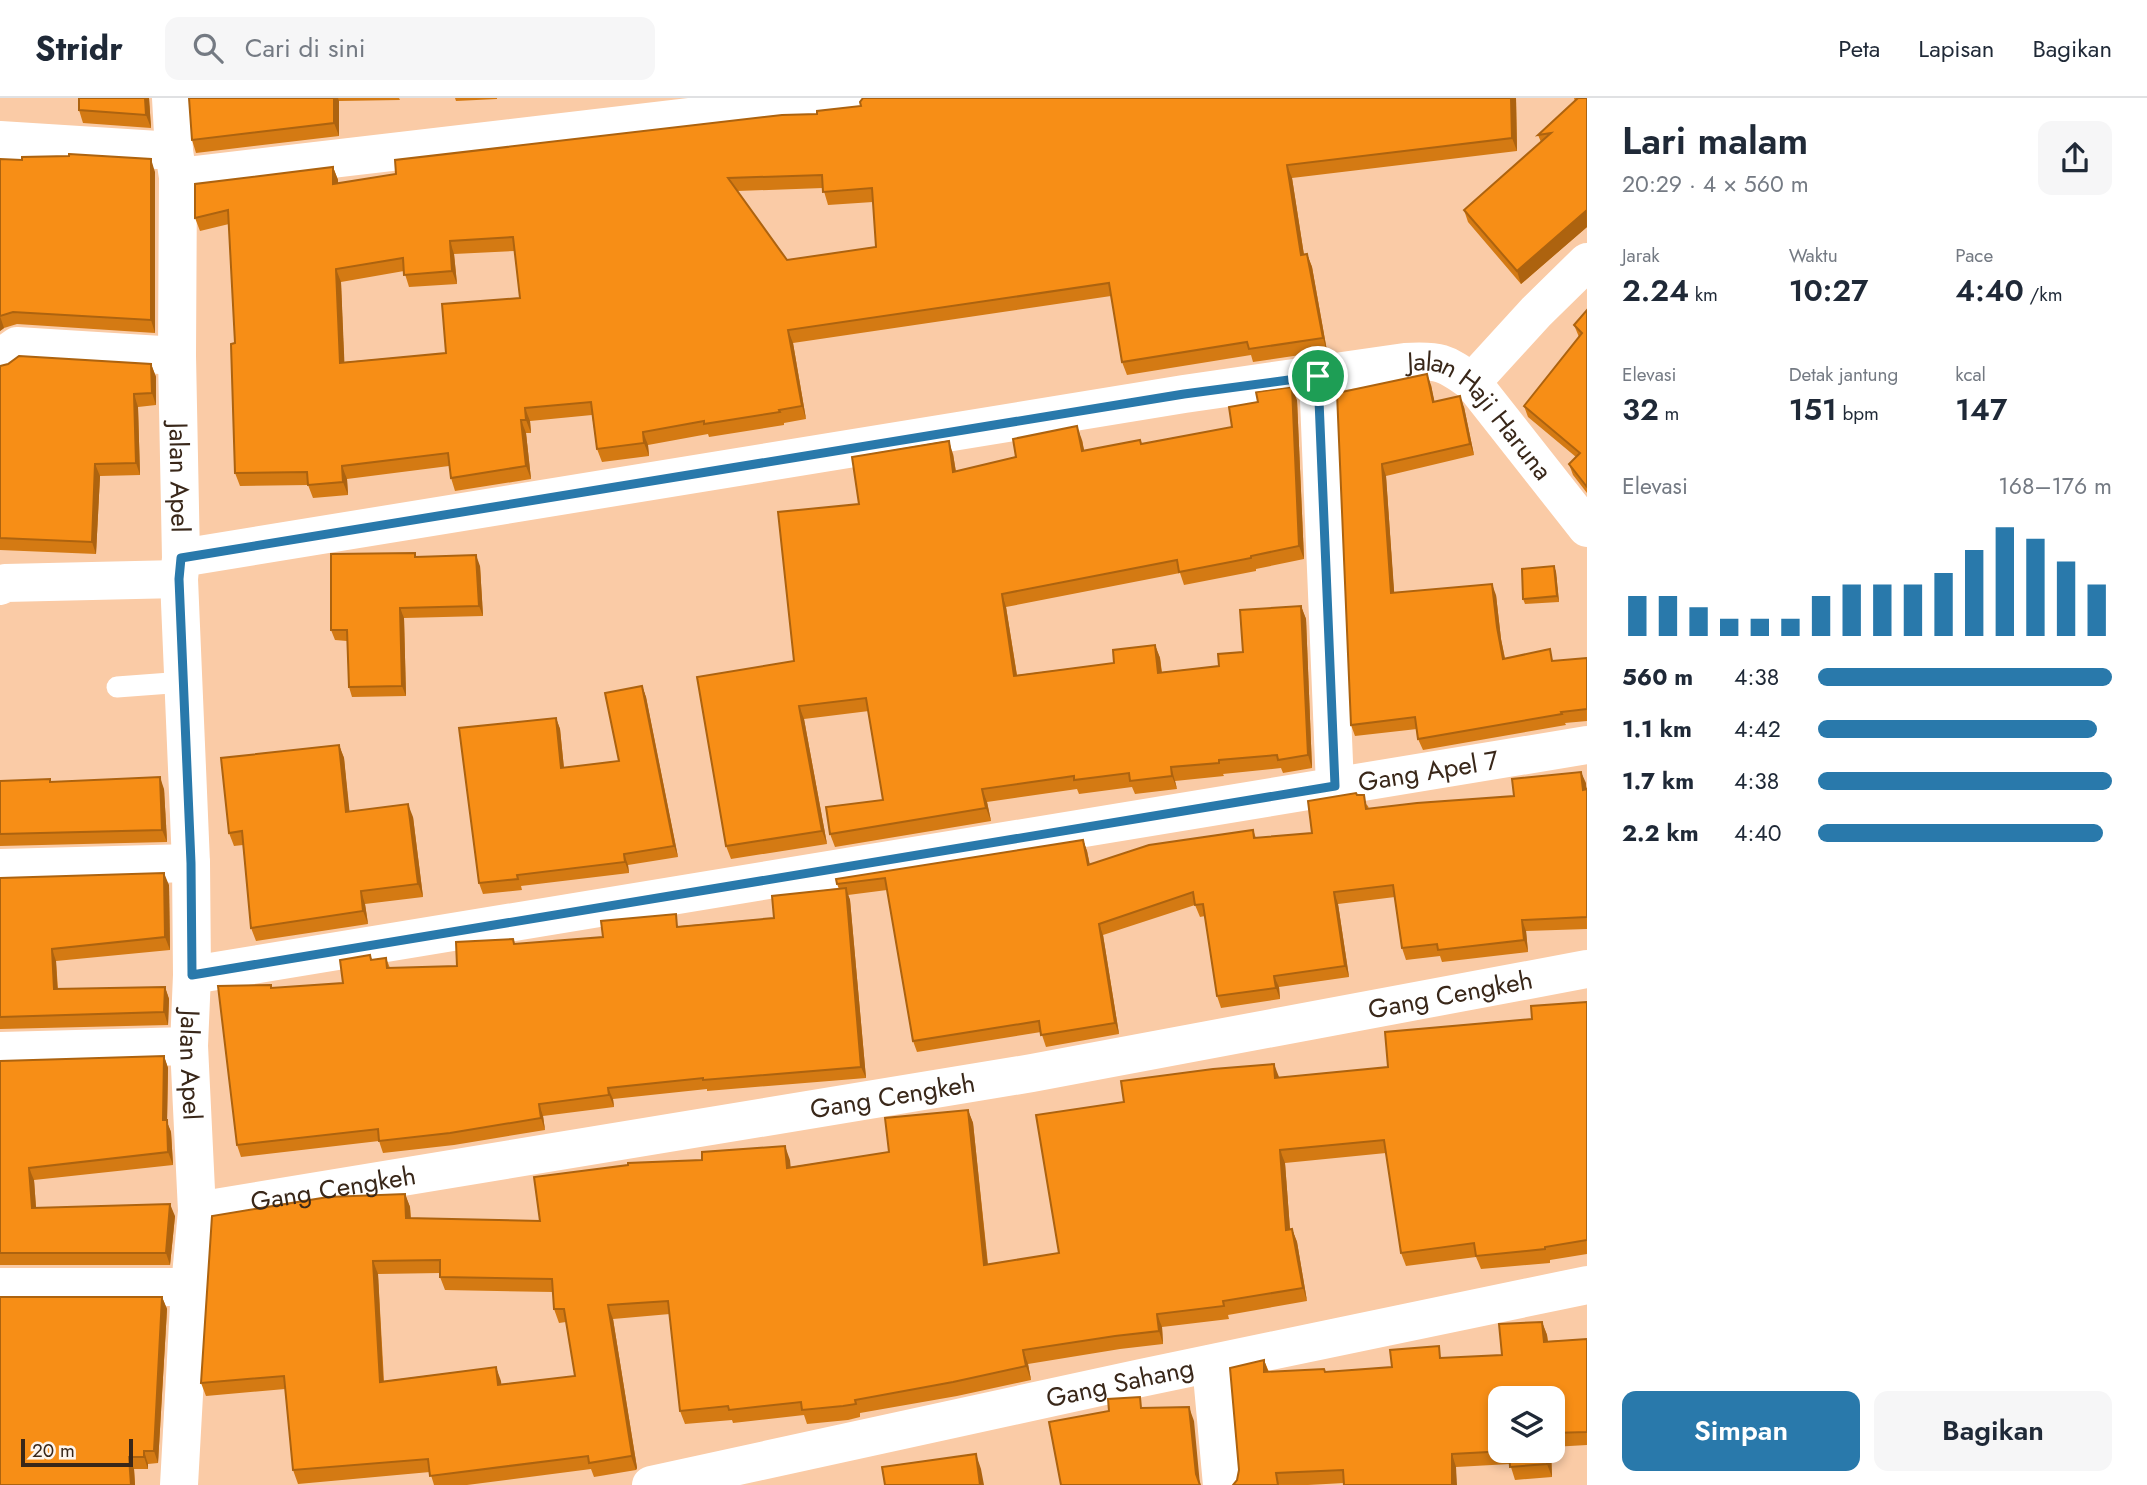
<!DOCTYPE html>
<html lang="id">
<head>
<meta charset="utf-8">
<style>
	:root { --surface:#fff; --page:#f6f6f7; --text:#1f2937; --muted:#747a83; --line:#e0e1e3; --accent:#2979ab }
	body { margin:0; font-family:Jost,sans-serif; background:var(--page); color:var(--text); height:100vh; display:flex; flex-direction:column; font-size:26px; white-space:nowrap }
	* { box-sizing:border-box; margin:0 }
	p { font-size:23px; color:var(--muted) }
	.icon { flex:none; width:38px; height:38px; fill:none; stroke:currentColor; stroke-width:2; stroke-linecap:round; stroke-linejoin:round }
	.map { position:relative; flex:1; overflow:hidden }
	.side { display:flex; flex-direction:column; background:var(--surface); width:560px }
	.side>* { flex:none }
	.buttons { position:absolute; left:1488px; top:1288px; display:grid; gap:14px }
	.buttons a { display:grid; place-items:center; width:77px; height:77px; border-radius:14px; background:var(--surface); box-shadow:0 4px 10px #0003; font-size:35px }
	.scale { position:absolute; left:21px; bottom:18px; width:112px; box-sizing:border-box; padding-left:7px; border:4px solid #392719; border-top:0; font-size:19px; line-height:24px; white-space:nowrap; color:#392719; -webkit-text-stroke:5px #fef5ed; paint-order:stroke }
	.pin { position:absolute; display:grid; place-items:center; width:60px; height:60px; color:#fff; margin:-30px; border:4px solid #fff; border-radius:50%; box-shadow:0 2px 7px #0007 }
	.round { display:grid; place-items:center; flex:none; width:74px; height:74px; border-radius:14px; background:var(--page) }
	.summary { display:flex; align-items:center; justify-content:space-between; height:119px; padding:0 35px }
	h1 { font-size:38px; font-weight:600; line-height:52px }
	.figures { display:grid; grid-template-columns:repeat(3,1fr); gap:10px; height:119px; padding:7px 35px }
	.figures div { display:grid; align-content:center }
	.figures b { font-size:30px; font-weight:600 }
	.figures small { font-size:19px; font-weight:400 }
	.figures p { font-size:19px }
	.chart { height:196px; padding:14px 35px }
	.chart p { display:flex; justify-content:space-between }
	.chart svg { width:100%; height:126px; margin-top:7px; stroke:var(--accent); stroke-width:6 }
	.cta { display:flex; gap:14px; margin-top:auto; padding:14px 35px }
	.cta a { flex:1; height:80px; border-radius:14px; background:var(--accent); color:#fff; font-size:28px; font-weight:600; line-height:80px; text-align:center }
	.cta a+a { background:var(--page); color:var(--text) }
	ul { padding:0 35px; list-style:none; font-size:23px }
	li { display:grid; grid-template-columns:112px 84px 1fr; align-items:center; height:52px }
	li i { height:18px; border-radius:9px; background:var(--accent) }
	header { display:flex; align-items:center; gap:42px; box-sizing:border-box; height:98px; padding:0 35px; background:var(--surface); border-bottom:2px solid var(--line) }
	header strong { font-size:33px }
	nav { display:flex; gap:38px; margin-inline-start:auto; font-size:24px }
	.search { width:490px; height:63px; background:var(--page); display:flex; align-items:center; gap:18px; box-sizing:border-box; padding:0 24px; border-radius:14px; color:var(--muted); font-size:26px }
	main { display:flex; flex:1; min-height:0 }
	.map>svg:first-child { display:block }
</style>
</head>
<body>
<header>
<strong>Stridr</strong>
<div class="search"><svg class="icon" aria-label="search" viewBox="0 0 24 24"><circle cx="10" cy="10" r="6"/><path d="M15 15l6 6"/></svg>Cari di sini</div>
<nav><a>Peta</a><a>Lapisan</a><a>Bagikan</a></nav>
</header>
<main>
<div class="map">
<svg width="1587" height="1387" viewBox="0 0 1587 1387">
	<rect width="100%" height="100%" fill="#facba6"/>
	<g fill="none" stroke-linecap="round" stroke-linejoin="round">
		<path stroke="#fff" stroke-width="21" d="M117,589l67,-5"/>
		<g stroke="#fff" stroke-width="38">
			<path id="s1" d="M171,0l3,53 4,26 -1,179 4,202 -2,21 12,284 1,112 -3,71 8,165 -7,76 -11,198"/>
			<path d="M0,42l174,11"/>
			<path d="M178,79l673,-79"/>
			<path d="M0,260l17,-12 160,10"/>
			<path d="M1318,278l17,410"/>
			<path d="M1472,284l64,-70 51,-50"/>
			<path id="s2" d="M181,460l1003,-164 221,-32c34,-2 40,0 67,20l115,146"/>
			<path d="M0,488l5,-3 174,-4"/>
			<path d="M0,770l191,-5"/>
			<path id="s3" d="M192,877l1395,-230"/>
			<path d="M0,953l189,-5"/>
			<path id="s4" d="M197,1113l835,-138 555,-104"/>
			<path d="M0,1189h190"/>
			<path d="M1211,1266l11,121"/>
			<path id="s5" d="M651,1387l490,-107 446,-93"/>
		</g>
	</g>
	<g fill="#d47a13" fill-rule="evenodd">
		<path d="M79,0h70l2,30 -68,-5 -4,-13z"/>
		<path d="M189,0h210l1,2 -61,1v35l-143,17 -4,-13z"/>
		<path d="M455,0h42v1l-41,2z"/>
		<path d="M1516,0l1,53 -225,27 12,77 3,-1 5,13 15,84 -74,11 -2,-7 -124,20 -5,-13 -11,-66 -318,47 13,76 -22,4v2l-75,12 -1,-3 -60,11 1,11 -47,6 -5,-13 -5,-34 -62,6 1,12h-5l5,46 -76,12 -4,-13 -2,-12 -102,13 1,16 -35,3 -5,-13 -68,1 -5,-13v-130l-6,-119 -29,7 -5,-13 138,-51 5,13v3l479,-69 44,-8zM823,90l5,17 45,-3 3,45 -89,13 -50,-69zM515,153l5,47 -74,55 -102,9 -3,-80 63,-11 5,16 48,-3 -3,-30z"/>
		<path d="M1574,0h13v129l-66,57 -53,-62 -4,-12 77,-68 -3,-7 37,-34z"/>
		<path d="M0,61l155,13v161l-138,-9 -13,4 -4,3z"/>
		<path d="M1587,212v183l-14,-18 -4,-11 7,-7 -48,-40 -4,-11 55,-69 -5,-12z"/>
		<path d="M151,266l5,13v28l-18,2 2,68 -40,1 -4,78 -96,-4v-184z"/>
		<path d="M1431,287l3,16 30,6 10,48 -88,21 8,117 102,2 5,44 4,19 49,3 33,-3v63l-22,2 1,2 -143,25 -5,-11 -1,-10 -62,7 -4,-11 -14,-332z"/>
		<path d="M1297,302l7,159 -48,10v2l-72,14 -4,-12 -174,34 11,68 97,-12 41,-18 5,13 2,14 57,-6 24,-14 58,-46 5,13 6,149 -29,5 -2,-5 -58,6 1,2 -49,5 2,8 -42,5 -3,-7 -53,7 -2,-5 -90,13 4,19 -156,26 -5,-13 53,-34 -14,-89 -65,8 23,125 -96,15 -5,-13 68,-185 65,-157 94,-50 3,18 126,-32 2,11 57,-7 91,-17z"/>
		<path d="M415,455l1,4 64,9 3,50 -79,2 2,78 -54,1 -3,-10 -2,-46 -12,-1 -4,-10z"/>
		<path d="M1554,468l2,6 3,30 -34,2 -2,-5z"/>
		<path d="M642,588l4,11 32,160 -50,8 1,8 -108,13 1,4 -39,4 -4,-11 77,-165 4,11 4,39 55,-7z"/>
		<path d="M339,647l5,13 5,54 64,5 10,80 -58,7 3,20 -112,17 -5,-13 -8,-83 -9,1 -5,-13z"/>
		<path d="M1581,674l6,17v140l-61,2 2,21 -86,10 -2,-6 -34,4 -4,-12 -7,-51 -57,7 11,73 -70,10 1,12 -59,9 -4,-12 -12,-80 -5,1 -5,-12 -92,30 16,99 -73,13 -5,-15 -124,20 -4,-11 -26,-151 -39,5 2,5 16,178 -159,13v-2l-94,10 1,8 -71,9 2,14 -91,15 -71,8 -4,-12 -138,16 -4,-12 35,-157 71,-5 27,-28 2,5 14,-2 4,10 67,-2 58,-22 88,-7 77,-11 94,-8 65,-29 -2,-5 246,-44 4,11 3,14 163,-35 3,8 56,-5 45,-38 11,11 1,3 145,-13z"/>
		<path d="M0,683l51,1 113,7 3,53 -167,4z"/>
		<path d="M0,780l169,7 1,65 -114,11 2,28 107,-2 4,12 -1,26 -168,4z"/>
		<path d="M1587,904v252l-37,6v3l-69,6 -5,-12 -70,9 -5,-13 -15,-100 -101,10 5,66h2l5,13 10,59 -79,14 1,4 -67,8 1,17 -43,5 -92,15 3,16 -74,16 -97,17v4l-12,3 -41,4 -3,-9 -71,8 -1,-3 -47,4 -5,-13 -10,-97 -57,5 24,149 -1,2 -42,7 -3,-8 -124,16h-33l-4,-13 -132,12 -5,-14 -8,-81 -79,7 -5,-13 204,-189 5,13 1,11 129,3 250,-61v7l99,-15 79,-42 5,13 15,141 71,-11 220,-175 109,-11zM440,1175v4l5,13 108,2 1,17 5,14 7,-1 9,54 -74,8 -5,-17 -112,14 -6,-107z"/>
		<path d="M164,958l4,12 -1,54 4,10 2,33 -139,15 2,28 139,8 -5,49h-170v-204z"/>
		<path d="M162,1199l5,12 -9,154 -10,1v5h-14l1,16h-135z"/>
		<path d="M1542,1224l5,13 1,6 39,-2v106l-35,2v-49l-52,53h51l1,26 -37,3 -5,-16 -54,3 -112,16 -36,2h-75l4,-5 27,-120 5,12h56l67,-5 52,-9 58,-3z"/>
	</g>
	<g fill="#ad630f">
		<path d="M145,0h4l2,30 -5,-13z"/>
		<path d="M334,0h4l1,3v35l-5,-13z"/>
		<path d="M1511,0h5l1,53 -5,-13z"/>
		<path d="M151,61l4,13v161l-4,-13z"/>
		<path d="M1287,67l5,13 14,90 -5,-13z"/>
		<path d="M333,69l5,13v17l-5,-13z"/>
		<path d="M1587,112v17l-66,57 -4,-13z"/>
		<path d="M450,143l4,13 3,30 -5,-13z"/>
		<path d="M1307,156l5,13 15,84 -4,-13z"/>
		<path d="M336,171l5,13 4,94 -5,-13z"/>
		<path d="M0,218l4,12 -4,3z"/>
		<path d="M788,232l5,13 13,76 -4,-13z"/>
		<path d="M151,266l5,13v28l-4,-12z"/>
		<path d="M1427,276l4,11 6,28 -4,-11z"/>
		<path d="M1292,289l5,13 7,159 -5,-13z"/>
		<path d="M134,296l4,13 2,68 -4,-12z"/>
		<path d="M1460,298l4,11 10,48 -4,-11z"/>
		<path d="M525,310l5,13 1,12 -5,-13z"/>
		<path d="M521,322l5,13 5,46 -5,-13z"/>
		<path d="M1077,328l5,14 5,24 -5,-13z"/>
		<path d="M643,334l5,13 1,11 -5,-13z"/>
		<path d="M949,343l4,13 5,31 -5,-13z"/>
		<path d="M95,366l5,12 -4,78 -4,-12z"/>
		<path d="M1382,366l4,12 9,128 -4,-11z"/>
		<path d="M342,368l5,13 1,16 -5,-13z"/>
		<path d="M476,457l4,11 3,50 -4,-10z"/>
		<path d="M1554,468l2,6 3,30 -2,-6z"/>
		<path d="M1492,486l4,11 5,44 6,31 -4,-11 -6,-32z"/>
		<path d="M1002,496l4,13 13,82 -5,-13z"/>
		<path d="M1301,508l5,13 6,149 -4,-13z"/>
		<path d="M400,510l4,10 2,78 -4,-10z"/>
		<path d="M1155,547l5,13 3,28 -5,-13z"/>
		<path d="M642,588l4,11 32,160 -4,-11z"/>
		<path d="M799,608l5,13 23,125 -5,-13z"/>
		<path d="M556,620l4,11 5,50 -4,-11z"/>
		<path d="M339,647l5,13 7,67 -5,-13z"/>
		<path d="M1171,669l4,14 2,8 -5,-13z"/>
		<path d="M1581,674l5,11 1,17 -4,-10z"/>
		<path d="M160,679l4,12 3,53 -5,-12z"/>
		<path d="M982,691l5,13 4,19 -5,-13z"/>
		<path d="M408,706l5,13 10,80 -5,-13z"/>
		<path d="M1083,742l4,11 5,26 -4,-12z"/>
		<path d="M624,756l4,11 1,8 -4,-11z"/>
		<path d="M164,775l5,12 1,65 -5,-13z"/>
		<path d="M846,790l4,12 16,178 -5,-11z"/>
		<path d="M361,793l4,13 3,20 -5,-13z"/>
		<path d="M1334,794l4,12 11,73 -4,-11z"/>
		<path d="M1522,822l4,11 2,21 -4,-12z"/>
		<path d="M1099,826l4,11 16,99 -4,-11z"/>
		<path d="M52,851l4,12 2,40 -4,-12z"/>
		<path d="M1274,878l5,11 1,12 -4,-11z"/>
		<path d="M165,889l4,12 -1,26 -4,-13z"/>
		<path d="M164,958l4,12 -1,54 4,10 2,33 -5,-13 -5,-32z"/>
		<path d="M1274,966l5,13 -4,1z"/>
		<path d="M608,990l5,11 1,8 -5,-12z"/>
		<path d="M539,1006l4,12 2,14 -4,-12z"/>
		<path d="M968,1012l5,13 16,155 -5,-13z"/>
		<path d="M785,1048l5,14 2,21 -5,-13z"/>
		<path d="M1280,1052l5,13 6,80 -5,-13z"/>
		<path d="M29,1070l5,12 3,41 -5,-13z"/>
		<path d="M405,1096l5,13 1,24 -5,-13z"/>
		<path d="M170,1106l5,12 -5,49 -4,-12z"/>
		<path d="M1292,1131l5,13 10,59 -4,-13z"/>
		<path d="M373,1163l5,13 6,121 -4,-13z"/>
		<path d="M162,1199l5,12 -9,154 -4,-12z"/>
		<path d="M608,1207l5,14 24,149 -1,2 -5,-14z"/>
		<path d="M1157,1216l5,13 1,17 -4,-13z"/>
		<path d="M1542,1224l5,13 2,20 -5,-13z"/>
		<path d="M1023,1252l5,14 3,16 -5,-14z"/>
		<path d="M1264,1262l5,14 -5,-2z"/>
		<path d="M496,1269l5,14 2,17 -5,-13z"/>
		<path d="M1189,1309l5,14 6,64 -4,-11z"/>
		<path d="M144,1353l4,13v5l-4,-12z"/>
		<path d="M1547,1353h4l1,26 -5,-13z"/>
		<path d="M976,1356l5,15 3,16h-4z"/>
		<path d="M1452,1356l4,13 1,18h-5z"/>
		<path d="M129,1359l5,12 1,16h-4z"/>
	</g>
	<g fill="#f78e16" stroke="#ad630f" stroke-width="2" fill-rule="evenodd">
		<path d="M79,0h66l1,17 -67,-5z"/>
		<path d="M189,0h145v25l-142,17z"/>
		<path d="M863,0h648l1,40 -225,27 14,90 6,-1 16,84 -74,11 -2,-7 -125,20 -13,-79 -321,47 14,76 -23,4 1,2 -76,12v-3l-61,11 1,11 -47,6 -6,-47 -66,6 1,12h-5l5,46 -75,12 -3,-25 -106,13 1,16 -35,3 -1,-13 -72,1 -4,-129 4,-1 -7,-133 -33,8v-34l138,-17v17l63,-10 -1,-14 387,-45 35,-1v-3l44,-5 -1,-4zM822,77l1,17 49,-4 4,59 -89,13 -59,-82zM513,139l7,61 -78,6 4,49 -106,10 -4,-94 67,-11 1,17 48,-4 -2,-30z"/>
		<path d="M1578,0h9v112l-70,61 -53,-61 87,-77 -13,2z"/>
		<path d="M69,56l82,5v161l-138,-8 -13,4v-157l22,1v-3l47,-1z"/>
		<path d="M1587,212v177l-18,-23 11,-11 -56,-47 58,-73 -8,-8z"/>
		<path d="M19,258l132,8 1,29 -18,1 2,69 -41,1 -3,78 -92,-4v-172l8,-2z"/>
		<path d="M1427,276l6,28 27,-6 10,48 -88,20 9,129 101,-9 5,43 6,32 47,-10 2,12 35,-3v51l-26,3 1,2 -144,25 -3,-22 -64,8 -14,-332z"/>
		<path d="M1292,289l7,159 -48,10v2l-72,14 -2,-12 -175,34 12,82 100,-13 -1,-13 42,-5 3,28 61,-7 -1,-12 25,-2 -3,-42 61,-4 7,149 -30,5 -1,-5 -58,5v3l-48,4 1,9 -42,5 -1,-8 -55,7v-4l-92,13 4,19 -156,26 -4,-27 57,-7 -17,-102 -67,8 23,125 -96,15 -29,-169 97,-16 -16,-149 81,-8 -7,-47 97,-16 4,31 63,-15 -3,-18 64,-13 5,25 58,-11 1,4 91,-17 -3,-20 29,-5 -2,-10z"/>
		<path d="M415,455v4l61,-2 3,51 -79,2 2,78 -53,1 -2,-57h-16v-76z"/>
		<path d="M1554,468l3,30 -34,3 -1,-30z"/>
		<path d="M642,588l32,160 -50,8 1,8 -108,13 1,4 -39,4 -20,-155 97,-10 5,50 58,-7 -14,-68z"/>
		<path d="M339,647l7,67 62,-8 10,80 -57,7 2,20 -112,17 -9,-97 -13,2 -8,-75z"/>
		<path d="M1581,674l2,18 4,-1v128l-65,3 2,20 -86,10 -1,-6 -35,4 -9,-63 -59,7 11,74 -71,10 2,12 -59,8 -14,-92 -8,1 -2,-13 -94,32 16,99 -74,12 -2,-14 -126,20 -28,-163 -48,6 -1,-5 247,-39 5,25 61,-20 104,-15 1,8 58,-5 -4,-32 48,-8 1,2h7l2,14 51,-6 97,-7 -2,-17z"/>
		<path d="M160,679l2,53 -162,4v-53l50,-2v3z"/>
		<path d="M164,775l1,64 -113,12 2,40 111,-2 -1,25 -164,5v-139z"/>
		<path d="M846,790l15,179 -158,13v-2l-95,10 1,7 -70,9 2,14 -91,15 -71,8 -1,-12 -141,16 -19,-159 53,-1v3l72,-5 -3,-23 30,-5 1,5 15,-2 1,10 70,-2 -1,-24 57,-3 1,5 89,-7 -2,-16 75,-7 1,13 97,-9 -2,-22z"/>
		<path d="M1587,904v238l-42,7v2l-69,7 -2,-13 -73,10 -17,-113 -104,10 6,80 6,-1 11,59 -80,13 1,5 -67,8 2,17 -44,5 -92,14 3,16 -73,16 -98,18 1,4 -13,2 -41,4 -1,-8 -72,8 -1,-4 -48,5 -12,-110 -60,4 24,150 -1,1 -42,7 -1,-7 -158,20 -2,-17 -135,11 -9,-94 -83,7 11,-167 116,-19 77,-3 1,24 134,3 -6,-44 94,-12v-2l74,-3v-8l83,-6 2,22 102,-16 -4,-34 83,-8 16,155 75,-12 -23,-138 88,-13 -3,-21 92,-12 61,-5 1,14 113,-11 -3,-35 147,-13 -1,-13zM440,1162v17l112,2 2,30h10l11,67 -77,9 -2,-18 -116,15 -7,-121z"/>
		<path d="M164,958l-1,64h4l1,32 -139,16 3,40 138,-4 -4,49h-166v-192z"/>
		<path d="M0,1199h162l-8,154h-10v6h-15l2,28h-131z"/>
		<path d="M1542,1224l2,20 43,-3v93l-35,1v-35h-52v53h7l-55,3v31h-108l-1,-15 -67,3 2,12h-45l4,-5 2,-10 -9,-102 34,-8v12l60,-3 1,3 67,-5 -2,-17 49,-4 1,12 62,-3 -3,-31z"/>
		<path d="M1140,1299l1,11 48,-1 7,67 4,11h-139l-12,-63 60,-11 -1,-12z"/>
		<path d="M1509,1353h38v13l-37,3z"/>
		<path d="M976,1356l4,31h-95l-3,-18z"/>
	</g>
	<g fill="none" stroke-linecap="round" stroke-linejoin="round">
		<g stroke="#fff" stroke-width="14">
			<path id="route" d="M1318,278l17,410 -1143,189 -1,-112 -12,-284 2,-21 1003,-164z"/>
		</g>
		<use href="#route" stroke="#2979ab" stroke-width="9"/>
	</g>
	<g text-anchor="middle" dominant-baseline="central" stroke-width="6" stroke-linejoin="round" paint-order="stroke">
		<g font-size="26" fill="#392719" stroke="#fef5ed">
			<text stroke="none"><textPath href="#s2" startOffset="1337">Jalan Haji Haruna</textPath></text>
			<text stroke="none"><textPath href="#s1" startOffset="380">Jalan Apel</textPath></text>
			<text stroke="none"><textPath href="#s3" startOffset="1253">Gang Apel 7</textPath></text>
			<text stroke="none"><textPath href="#s4" startOffset="1272">Gang Cengkeh</textPath></text>
			<text stroke="none"><textPath href="#s1" startOffset="968">Jalan Apel</textPath></text>
			<text stroke="none"><textPath href="#s4" startOffset="705">Gang Cengkeh</textPath></text>
			<text stroke="none"><textPath href="#s4" startOffset="138">Gang Cengkeh</textPath></text>
			<text stroke="none"><textPath href="#s5" startOffset="480">Gang Sahang</textPath></text>
		</g>
	</g>
</svg>
<div class="buttons">
<a><svg class="icon" aria-label="layers" viewBox="0 0 24 24"><path d="M12 4l9 5-9 5-9-5zM3 14l9 5 9-5"/></svg></a>
</div>
<div class="scale">20 m</div>
<div class="pin" style="left:1318px;top:278px;background:#1e9e55"><svg class="icon" aria-label="arrive" viewBox="0 0 24 24"><path d="M6 21V4h12l-3 4 3 4H6"/></svg></div>
</div>
<section class="side">
<div class="summary"><div><h1>Lari malam</h1><p>20:29 · 4 × 560 m</p></div><a class="round"><svg class="icon" aria-label="share" viewBox="0 0 24 24"><path d="M12 15V3M7 8l5-5 5 5M5 13v7h14v-7"/></svg></a></div>
<div class="figures">
<div><p>Jarak</p><b>2.24<small> km</small></b></div>
<div><p>Waktu</p><b>10:27</b></div>
<div><p>Pace</p><b>4:40<small> /km</small></b></div>
</div>
<div class="figures">
<div><p>Elevasi</p><b>32<small> m</small></b></div>
<div><p>Detak jantung</p><b>151<small> bpm</small></b></div>
<div><p>kcal</p><b>147</b></div>
</div>
<div class="chart"><p><span>Elevasi</span>168–176 m</p>
<svg viewBox="0 0 160 44" preserveAspectRatio="none"><path d="M5 44V30M15 44V30M25 44V34M35 44V38M45 44V38M55 44V38M65 44V30M75 44V26M85 44V26M95 44V26M105 44V22M115 44V14M125 44V6M135 44V10M145 44V18M155 44V26"/></svg>
</div>
<ul>
<li><b>560 m</b>4:38<i style="width:100%"></i></li>
<li><b>1.1 km</b>4:42<i style="width:95%"></i></li>
<li><b>1.7 km</b>4:38<i style="width:100%"></i></li>
<li><b>2.2 km</b>4:40<i style="width:97%"></i></li>
</ul>
<div class="cta"><a>Simpan</a><a>Bagikan</a></div>
</section>
</main>
</body>
</html>
